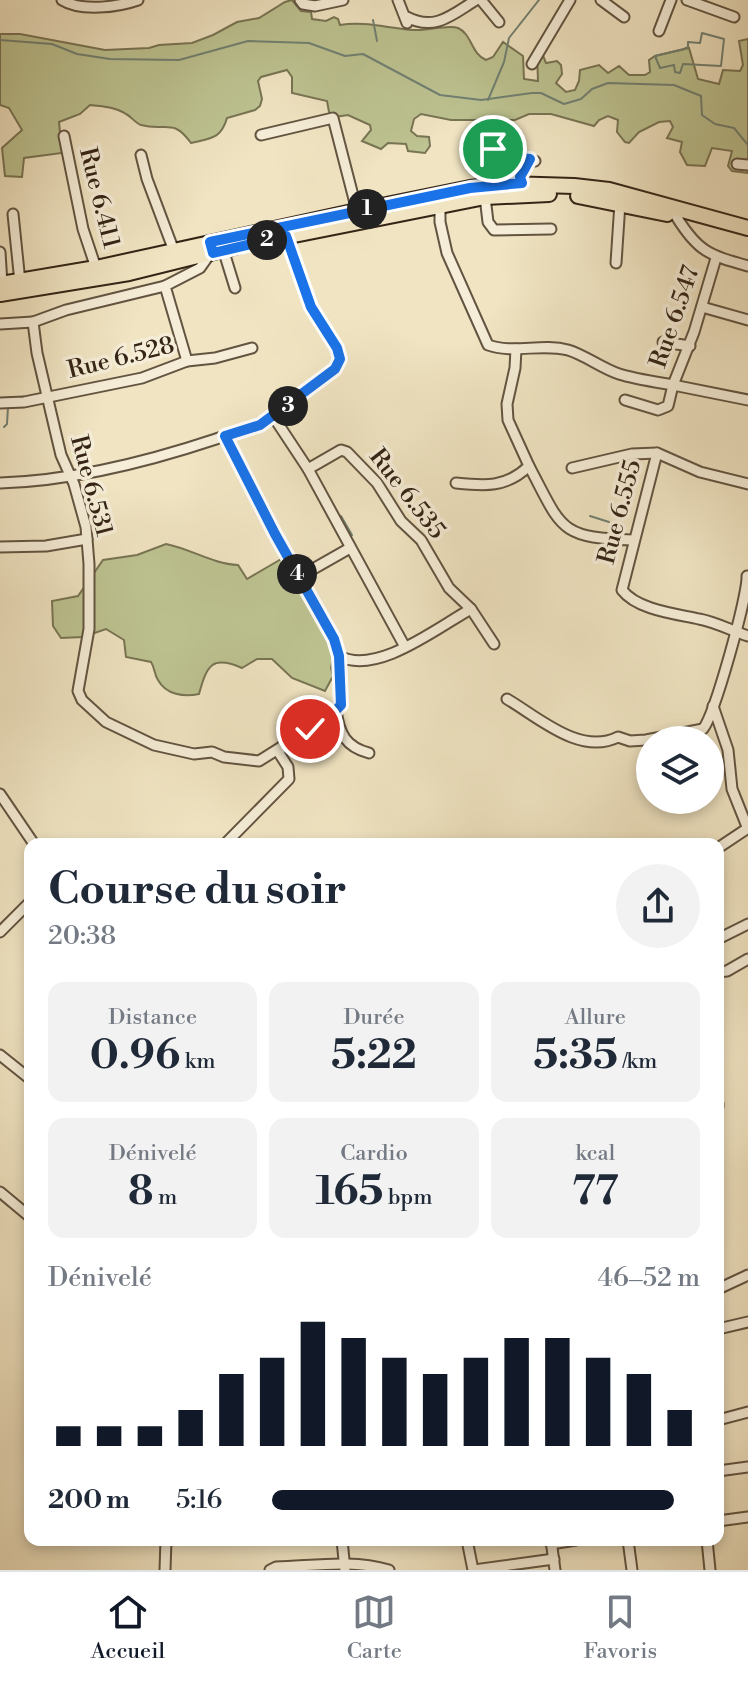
<!DOCTYPE html>
<html lang="fr">
<head>
<meta charset="utf-8">
<style>
	:root { --surface:#fff; --page:#f2f2f3; --text:#1f2937; --muted:#747a83; --line:#e0e1e3; --accent:#111827 }
	body { margin:0; font-family:"Libre Bodoni",serif; background:var(--page); color:var(--text); height:100vh; display:flex; flex-direction:column; font-size:30px; white-space:nowrap }
	* { box-sizing:border-box; margin:0 }
	p { font-size:26px; color:var(--muted) }
	.icon { flex:none; width:44px; height:44px; fill:none; stroke:currentColor; stroke-width:2; stroke-linecap:round; stroke-linejoin:round }
	.map { position:relative; flex:1; overflow:hidden }
	.side { position:absolute; left:24px; top:838px; width:700px; height:708px; display:flex; flex-direction:column; background:var(--surface); border-radius:16px; box-shadow:0 4px 12px #0003 }
	.side>* { flex:none }
	.tools { position:absolute; left:636px; top:726px; display:grid; gap:16px }
	.tools a { display:grid; place-items:center; width:88px; height:88px; border-radius:50%; background:var(--surface); box-shadow:0 4px 12px #0003; font-size:40px }
	.pin { position:absolute; display:grid; place-items:center; width:68px; height:68px; color:#fff; margin:-34px; border:4px solid #fff; border-radius:50%; box-shadow:0 2px 8px #0007 }
	.km { position:absolute; width:40px; height:40px; margin:-20px; border-radius:50%; background:#222; color:#fff; font-size:22px; line-height:40px; text-align:center }
	.round { display:grid; place-items:center; flex:none; width:84px; height:84px; border-radius:42px; background:var(--page) }
	.overview { display:flex; align-items:center; justify-content:space-between; height:136px; padding:0 24px }
	h1 { font-size:44px; font-weight:700; line-height:60px }
	.figures { display:grid; grid-template-columns:repeat(3,1fr); gap:12px; height:136px; padding:8px 24px }
	.figures div { display:grid; align-content:center; border-radius:16px; background:var(--page); text-align:center }
	.figures b { font-size:40px; font-weight:700 }
	.figures small { font-size:22px; font-weight:400 }
	.figures p { font-size:22px }
	.chart { height:224px; padding:16px 24px }
	.chart p { display:flex; justify-content:space-between }
	.chart svg { width:100%; height:144px; margin-top:8px; stroke:var(--accent); stroke-width:6 }
	ul { padding:0 24px; list-style:none; font-size:26px }
	li { display:grid; grid-template-columns:128px 96px 1fr; align-items:center; height:60px }
	li i { height:20px; border-radius:10px; background:var(--accent) }
	.tab-bar { display:flex; justify-content:space-around; align-items:center; height:112px; border-top:2px solid var(--line); background:var(--surface); font-size:22px; color:var(--muted) }
	.tab-bar a { display:grid; justify-items:center; gap:4px }
	.tab-bar .selected { color:var(--accent) }
	.map>svg:first-child { display:block }
</style>
</head>
<body>
<div class="map">
<svg width="748" height="1570" viewBox="0 0 748 1570">
	<rect width="100%" height="100%" fill="#f0e4c2"/>
	<filter id="stains"><feTurbulence type="fractalNoise" baseFrequency=".0025" numOctaves="4"/><feColorMatrix values="0 0 0 0 .2 0 0 0 0 .09 0 0 0 0 .02 0 0 0 .5 -.17"/></filter>
	<radialGradient id="worn" r=".72"><stop offset=".6" stop-color="#630" stop-opacity="0"/><stop offset="1" stop-color="#630" stop-opacity=".3"/></radialGradient>
	<g fill="#bdc391" stroke="#787454" stroke-width="2">
		<path d="M292,0l9,11 10,1 1,7 14,2 8,-4 4,2 2,6c24,-4 47,3 74,5 12,1 35,-6 44,-2 14,6 13,26 28,32l7,-3 10,-15 20,14 1,23 14,2 -1,-27 5,-1 4,10 11,-2 4,4 1,9 -6,9 10,9 9,-2 4,-9 1,-11 19,-5 9,8 11,-7 10,9h16l5,-3 -1,-12 6,-4 34,-8 9,31 21,5 4,-14 17,1 3,-6 -4,-24 9,-2v134l-16,-2 -4,-5 4,-15 -20,-3 -7,18 -18,-1 -7,-13 2,-10 -15,-4 6,-11 -3,-6 -11,1 -20,10 -10,11 -4,-1 -8,-10 1,-12 -10,-4 -9,4 -5,6 -43,-12h-22l-14,6h-64l-30,-6 -7,5 -3,12 6,5 12,1 1,9 -5,7 -17,-2 -2,-7 -18,-1 -7,6 -19,-8 9,-11 -1,-5 -22,-10 -13,2 -6,-5 -2,-11 -35,-8v-16l-5,-7 -26,7 -3,4 4,18 -2,7 -5,4 -28,8c-6,21 -16,20 -36,25 -19,-26 -25,-11 -50,-18 -6,-2 -9,-8 -15,-11 -10,-7 -25,-8 -36,-9l-10,9 -21,8 3,31 -38,5 -2,19 -17,-1 -3,-28 20,-18 -13,-22 -9,-3v-71h20l85,16 44,-2 10,-3 33,-2 21,-8 24,-13 22,-4 26,-16z"/>
		<path d="M166,544c25,5 47,20 72,21l9,14 36,-21 52,92 -4,18 2,8 -8,15 -33,-13 -20,-19h-15l-15,9c-30,-13 -35,-3 -43,26 -15,3 -33,1 -41,-14 -4,-6 -3,-12 -7,-18l-25,-5 -2,-17 -18,-11 -23,8 -22,1 -8,-12 -1,-25 26,-5 25,-36 34,-5z"/>
	</g>
	<g fill="none" stroke-linecap="round" stroke-linejoin="round">
		<g stroke="#718173" stroke-width="2">
			<path d="M373,20l4,21"/>
			<path d="M702,33l22,6 -3,27 -38,-2 -3,9 -5,-1 -1,-7 -14,3 -5,-12 29,-7 4,-2v-5l12,1z"/>
			<path d="M0,40l52,4 25,10 33,5 69,1 69,-19 61,2 36,13 18,-2 77,41 41,5 51,-7h9l23,11 17,-5 11,-10 16,-6 66,2 27,11 1,19 13,9 19,4 14,17"/>
			<path d="M488,100l16,-38 5,-24 30,-38"/>
			<path d="M4,427l3,-3 1,-17"/>
			<path d="M341,516l11,19 -3,3"/>
			<path d="M590,516l19,6"/>
		</g>
		<g stroke="#635441" stroke-width="13">
			<g id="minor">
				<path d="M62,0c19,12 56,7 76,0"/>
				<path d="M300,0l3,4 12,2 28,-6"/>
				<path d="M398,0l9,23"/>
				<path d="M481,0l18,22"/>
				<path d="M601,0l23,17"/>
				<path d="M687,0l47,17"/>
				<path d="M407,17c28,15 46,-3 69,-17"/>
				<path d="M659,31l12,-31"/>
				<path d="M532,64l38,-64"/>
				<path d="M261,135l72,-17 24,93"/>
				<path d="M64,136l19,93 13,39"/>
				<path d="M490,139l4,13 5,3 36,6"/>
				<path d="M141,155l6,24 27,72"/>
				<path d="M737,164l11,1"/>
				<path d="M522,183l-2,-6 10,-18"/>
				<path d="M485,197l3,25 6,8 57,-1"/>
				<path d="M440,206v16l7,31 41,92c25,9 54,-2 80,5 17,5 33,18 51,24 16,5 37,8 54,11l21,-53 22,-74"/>
				<path d="M13,214l7,68"/>
				<path d="M676,216c22,36 33,39 72,50"/>
				<path d="M223,249l12,39"/>
				<path d="M0,252l2,32"/>
				<path d="M616,263l4,-60"/>
				<path d="M165,286l-99,24 -33,12 4,31 19,81 5,21 13,29 12,43 3,37v65l-11,62 4,9 24,22 48,23 40,9 18,-2 12,5 35,4 70,-44 12,-12 -2,-49 -5,-17 -59,-105 -50,-98"/>
				<path d="M702,307l46,13"/>
				<path d="M0,324l33,-2"/>
				<path d="M663,342l27,4"/>
				<path d="M187,361l-22,-75 35,-18 12,-17"/>
				<path d="M625,400l33,10 10,-4 5,-21 75,15"/>
				<path d="M0,403l24,-1 118,-24 45,-17 28,-3 37,-10"/>
				<path d="M273,416l62,-47 5,-10 -3,-11 -26,-41 -25,-71"/>
				<path d="M529,466c33,62 29,72 104,74"/>
				<path d="M572,468l60,-14 25,-1"/>
				<path d="M308,469l97,178"/>
				<path d="M0,483c70,-2 150,-22 216,-44 20,-7 39,-11 57,-23l35,53 33,-19 6,2 30,31 24,38 20,19 28,48 22,21 23,35"/>
				<path d="M456,483c29,3 50,5 73,-17l-21,-46 -1,-16 8,-36 1,-19"/>
				<path d="M748,484l-48,-12 -43,-19 -35,137c15,20 55,24 77,29 17,3 33,12 49,17"/>
				<path d="M0,547l46,-1 41,-7"/>
				<path d="M299,577l51,-29"/>
				<path d="M339,656c38,20 99,-29 132,-47"/>
				<path d="M507,699c31,18 73,57 111,38l12,4 16,-1 57,-11c12,-15 45,-134 44,-153"/>
				<path d="M713,706l15,44 4,39 16,40"/>
				<path d="M336,710c3,24 10,37 33,43"/>
				<path d="M0,794l34,50"/>
				<path d="M225,844l64,-65 -1,-12 -9,-14 4,-8"/>
				<path d="M718,848l30,-20"/>
				<path d="M0,932l30,-30"/>
				<path d="M718,939l30,-15"/>
				<path d="M718,972l9,-1 21,-12"/>
				<path d="M0,1055l30,24"/>
				<path d="M718,1104v3"/>
				<path d="M0,1192l30,25"/>
				<path d="M718,1289l30,-14"/>
				<path d="M718,1329l30,-7"/>
				<path d="M718,1420l30,-8"/>
				<path d="M718,1471l30,-4"/>
				<path d="M718,1521l30,-4"/>
				<path d="M342,1540l3,30"/>
				<path d="M467,1540l6,30"/>
				<path d="M551,1540l4,30"/>
				<path d="M628,1540l4,30"/>
				<path d="M707,1540l3,30"/>
				<path d="M551,1544l25,-4"/>
				<path d="M165,1570l1,-30"/>
				<path d="M270,1570l6,-3c38,-1 75,-8 113,3"/>
				<path d="M474,1570l80,-11"/>
			</g>
		</g>
		<g stroke="#342416" stroke-width="18">
			<g id="primary">
				<path d="M578,196l89,18"/>
				<path d="M259,242l226,-45 64,-3"/>
				<path d="M0,284l96,-16 261,-57 113,-23 36,-4 68,2 35,4 139,38"/>
				<path d="M0,294l129,-21 109,-27"/>
			</g>
		</g>
		<use href="#minor" stroke="#f5edd7" stroke-width="9"/>
		<use href="#primary" stroke="#f0e4c2" stroke-width="14"/>
	</g>
	<g fill="none" stroke-linecap="round" stroke-linejoin="round">
		<g stroke="#fff" stroke-width="16">
			<path id="route" d="M310,729l19,-12 12,-12 -2,-49 -5,-17 -59,-105 -50,-98 35,-11 75,-56 5,-10 -3,-11 -26,-41 -25,-71 -73,17 -3,-11 260,-54 52,-5 -2,-6 10,-18 -27,-2 -10,-8"/>
		</g>
		<use href="#route" stroke="#1a73e8" stroke-width="10"/>
	</g>
	<g text-anchor="middle" dominant-baseline="central" stroke-width="7" stroke-linejoin="round" paint-order="stroke">
		<g font-size="24" fill="#342416" stroke="#f5edd7">
			<text transform="translate(99 198) rotate(76)">Rue 6.411</text>
			<text transform="translate(675 317) rotate(-71)">Rue 6.547</text>
			<text transform="translate(121 358) rotate(-14)">Rue 6.528</text>
			<text transform="translate(91 486) rotate(75)">Rue 6.531</text>
			<text transform="translate(407 494) rotate(52)">Rue 6.535</text>
			<text transform="translate(620 512) rotate(-75)">Rue 6.555</text>
		</g>
	</g>
	<rect width="100%" height="100%" filter="url(#stains)"/>
	<rect width="100%" height="100%" fill="url(#worn)"/>
</svg>
<div class="tools">
<a><svg class="icon" aria-label="layers" viewBox="0 0 24 24"><path d="M12 4l9 5-9 5-9-5zM3 14l9 5 9-5"/></svg></a>
</div>
<div class="pin" style="left:493px;top:149px;background:#1e9e55"><svg class="icon" aria-label="arrive" viewBox="0 0 24 24"><path d="M6 21V4h12l-3 4 3 4H6"/></svg></div>
<div class="pin" style="left:310px;top:729px;background:#d93025"><svg class="icon" aria-label="check" viewBox="0 0 24 24"><path d="M5 12l5 5 9-10"/></svg></div>
<b class="km" style="left:367px;top:209px">1</b>
<b class="km" style="left:267px;top:240px">2</b>
<b class="km" style="left:288px;top:406px">3</b>
<b class="km" style="left:297px;top:574px">4</b>
<section class="side">
<div class="overview"><div><h1>Course du soir</h1><p>20:38</p></div><a class="round"><svg class="icon" aria-label="share" viewBox="0 0 24 24"><path d="M12 15V3M7 8l5-5 5 5M5 13v7h14v-7"/></svg></a></div>
<div class="figures">
<div><p>Distance</p><b>0.96<small> km</small></b></div>
<div><p>Durée</p><b>5:22</b></div>
<div><p>Allure</p><b>5:35<small> /km</small></b></div>
</div>
<div class="figures">
<div><p>Dénivelé</p><b>8<small> m</small></b></div>
<div><p>Cardio</p><b>165<small> bpm</small></b></div>
<div><p>kcal</p><b>77</b></div>
</div>
<div class="chart"><p><span>Dénivelé</span>46–52 m</p>
<svg viewBox="0 0 160 44" preserveAspectRatio="none"><path d="M5 44V38M15 44V38M25 44V38M35 44V33M45 44V22M55 44V17M65 44V6M75 44V11M85 44V17M95 44V22M105 44V17M115 44V11M125 44V11M135 44V17M145 44V22M155 44V33"/></svg>
</div>
<ul>
<li><b>200 m</b>5:16<i style="width:94%"></i></li>
</ul>
</section>
</div>
<nav class="tab-bar">
<a class="selected"><svg class="icon" aria-label="home" viewBox="0 0 24 24"><path d="M3 11l9-7 9 7M6 9v11h12V9"/></svg>Accueil</a>
<a><svg class="icon" aria-label="map" viewBox="0 0 24 24"><path d="M3 6l6-2 6 2 6-2v14l-6 2-6-2-6 2zM9 4v14M15 6v14"/></svg>Carte</a>
<a><svg class="icon" aria-label="saved" viewBox="0 0 24 24"><path d="M7 4h10v16l-5-4-5 4z"/></svg>Favoris</a>
</nav>
</body>
</html>
